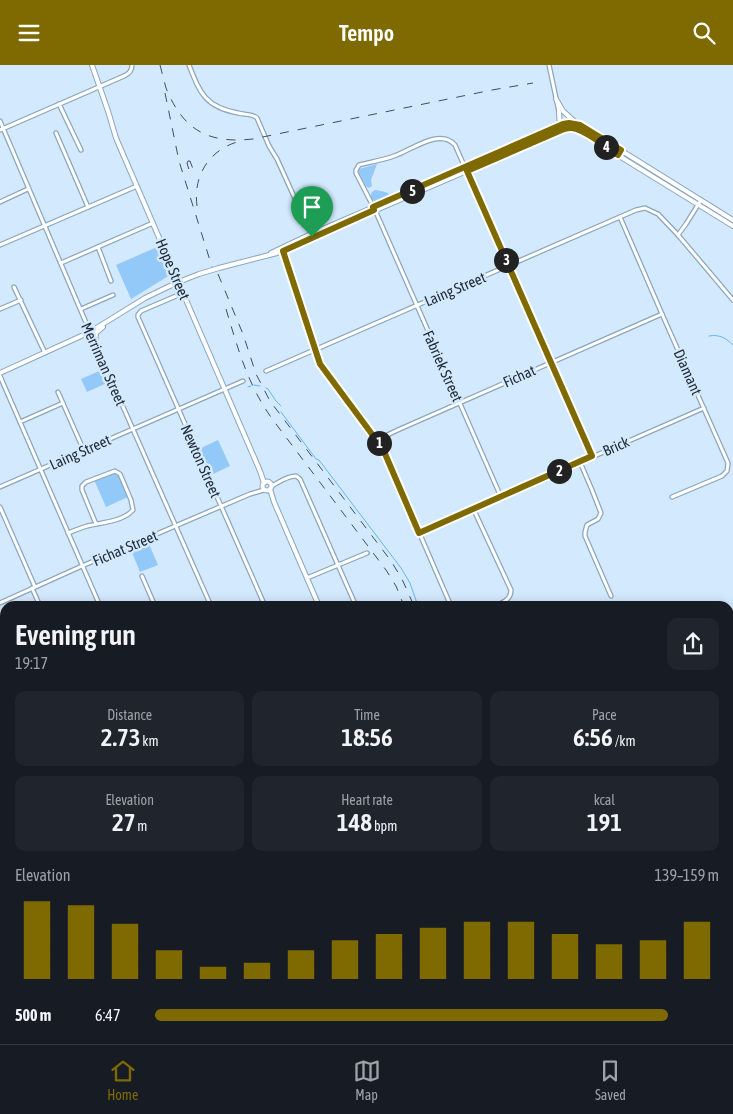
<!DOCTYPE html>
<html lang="en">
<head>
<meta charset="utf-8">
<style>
	:root { --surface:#171b24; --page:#20242c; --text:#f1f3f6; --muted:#9ea1a6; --line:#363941; --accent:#7e6a01 }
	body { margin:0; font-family:"Asap Condensed",sans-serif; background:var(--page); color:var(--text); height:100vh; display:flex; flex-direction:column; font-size:19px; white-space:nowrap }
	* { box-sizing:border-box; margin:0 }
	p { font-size:16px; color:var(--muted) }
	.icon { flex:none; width:28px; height:28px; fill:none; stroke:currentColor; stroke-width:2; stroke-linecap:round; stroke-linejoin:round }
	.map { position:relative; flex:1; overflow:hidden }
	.side { position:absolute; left:0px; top:536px; width:734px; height:444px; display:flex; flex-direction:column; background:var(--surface); border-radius:15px 15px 0 0; box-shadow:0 2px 12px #0003 }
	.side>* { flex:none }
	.pin { position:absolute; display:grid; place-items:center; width:42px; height:42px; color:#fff; margin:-51px -21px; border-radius:50% 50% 50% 0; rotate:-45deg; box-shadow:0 0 5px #0007 }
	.pin .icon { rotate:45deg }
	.km { position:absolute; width:25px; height:25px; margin:-12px; border-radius:50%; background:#222; color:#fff; font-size:14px; line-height:25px; text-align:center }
	.round { display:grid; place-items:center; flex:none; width:52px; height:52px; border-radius:10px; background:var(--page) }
	.head { display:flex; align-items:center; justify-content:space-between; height:85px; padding:0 15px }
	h1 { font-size:28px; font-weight:600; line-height:38px }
	.figures { display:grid; grid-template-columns:repeat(3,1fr); gap:8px; height:85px; padding:5px 15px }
	.figures div { display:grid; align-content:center; border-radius:10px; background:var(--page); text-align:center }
	.figures b { font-size:25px; font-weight:600 }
	.figures small { font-size:14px; font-weight:400 }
	.figures p { font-size:14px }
	.chart { height:140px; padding:10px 15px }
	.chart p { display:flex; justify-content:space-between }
	.chart svg { width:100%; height:90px; margin-top:5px; stroke:var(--accent); stroke-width:6 }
	ul { padding:0 15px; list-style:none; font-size:16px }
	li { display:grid; grid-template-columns:80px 60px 1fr; align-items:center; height:38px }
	li i { height:12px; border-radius:6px; background:var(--accent) }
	header { display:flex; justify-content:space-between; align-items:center; height:65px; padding:0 15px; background:var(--accent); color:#fff; font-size:22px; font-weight:600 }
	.dock { display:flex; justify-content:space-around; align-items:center; height:70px; border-top:1px solid var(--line); background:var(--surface); font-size:14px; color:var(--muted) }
	.dock a { display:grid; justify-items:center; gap:2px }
	.dock .active { color:var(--accent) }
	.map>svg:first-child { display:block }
</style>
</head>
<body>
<header><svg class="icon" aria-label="menu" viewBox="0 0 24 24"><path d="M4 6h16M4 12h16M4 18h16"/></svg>Tempo<svg class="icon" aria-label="search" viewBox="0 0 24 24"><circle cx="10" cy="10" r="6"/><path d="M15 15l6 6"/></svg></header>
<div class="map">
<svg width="733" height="979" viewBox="0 0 733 979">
	<rect width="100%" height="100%" fill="#d3e9fd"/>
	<g fill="#93c9f8">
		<path d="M377,99l-6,16 1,6 -3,2 -3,-2 -7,-13v-4z"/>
		<path d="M375,125c2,0 10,2 13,3l1,3v1l-14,5 -5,-5 2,-5z"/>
		<path d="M157,182l13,28 -39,24 -15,-34z"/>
		<path d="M104,304l5,13 -22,10 -6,-13z"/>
		<path d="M218,375l12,26 -19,9 -12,-26z"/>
		<path d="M113,407l3,1 2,2 10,22 -22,10 -11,-25v-2z"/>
		<path d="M148,477l10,23 -18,7 -9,-22z"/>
	</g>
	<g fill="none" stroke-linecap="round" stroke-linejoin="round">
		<g stroke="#62b5fa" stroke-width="1">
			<path d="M709,271c10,-2 17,2 24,9"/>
			<path d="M254,320l6,1"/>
			<path d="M248,322l3,-1"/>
			<path d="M266,323l2,1 8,12 5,5"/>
			<path d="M281,347l35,47 3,1 82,108 9,15 8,23"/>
			<path d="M729,599l4,-1"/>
		</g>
		<path stroke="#62b5fa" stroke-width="4" d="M40,975l2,4"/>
		<g stroke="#8ba6bd" stroke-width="5.5">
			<g id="minor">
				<path d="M189,0c11,28 16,42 49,48 6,2 13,0 19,5l12,28 8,13 34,75"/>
				<path d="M549,0l10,47"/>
				<path d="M59,39l22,46"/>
				<path d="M0,56l90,211 121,274"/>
				<path d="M0,65l124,-54c5,-2 8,-6 8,-11"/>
				<path d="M56,68l32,74"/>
				<path d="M0,137l28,-13"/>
				<path d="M620,152l42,97 66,149 -1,8 -5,5 -50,21"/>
				<path d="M678,170l8,-11 15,-24"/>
				<path d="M0,180l137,-59"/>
				<path d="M98,182l13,34"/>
				<path d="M282,185l38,114 63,85 68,157"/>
				<path d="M61,198l92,-40"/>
				<path d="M14,222l31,66"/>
				<path d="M183,228l-42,18 -3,4v2l127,289"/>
				<path d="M0,244l21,-9"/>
				<path d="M81,244l32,-14"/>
				<path d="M266,306l370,-161 9,-2 13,6 20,21 55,65"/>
				<path d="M0,311l100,230"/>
				<path d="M58,327l26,59"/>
				<path d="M20,357l43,-19"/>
				<path d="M378,376l5,-4 17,-8 262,-115"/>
				<path d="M580,397l12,28 9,23 -3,6 -11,6 -2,7v4l26,60"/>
				<path d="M272,421c7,-4 15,-10 24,-10l4,3 56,127"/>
				<path d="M0,422l243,-106"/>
				<path d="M501,432l-126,-287 -19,-37v-3l3,-5c12,-3 24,-5 35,-9 16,-5 46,-29 61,-11l137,311"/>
				<path d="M0,442l35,80"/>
				<path d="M473,443l38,82c0,10 -9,13 -17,16"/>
				<path d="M68,468c7,-3 13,-5 19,-7 16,-4 35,-4 46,-16l-2,-10 -11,-26 -5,-3 -29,11 -4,4v4l14,34"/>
				<path d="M419,468l285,-125"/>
				<path d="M142,511l13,30"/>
				<path d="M307,513l60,-25"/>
				<path d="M32,523l8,18"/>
				<path d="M0,538l82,-37 168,-72 14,-4"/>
				<path d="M0,571l5,11"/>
				<path d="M0,650l5,-2"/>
				<path d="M0,693l5,11"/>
				<path d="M0,756l5,-2"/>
				<path d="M0,811l5,-2"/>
				<path d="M0,863l5,12"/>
				<path d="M46,975l2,4"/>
				<path d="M332,979l1,-4"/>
			</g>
		</g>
		<g stroke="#8ba6bd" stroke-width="6">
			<g id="tertiary">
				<path d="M92,0l16,46 8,27 144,333 4,12"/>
				<path d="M556,34l7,12 12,11"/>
				<path d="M559,47l1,16"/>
				<path d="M271,188l40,-19 154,-66 98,-44c8,-2 14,-1 22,4l148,92"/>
				<path d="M219,203l58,-15 32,-14 255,-110c15,-3 27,8 39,17l130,80"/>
				<path d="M95,277l1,-9 7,-6"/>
				<path d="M0,308l90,-41 55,-34 31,-15"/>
				<circle cx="267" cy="421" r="4.5"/>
				<path d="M270,424l4,13 45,104"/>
				<path d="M729,706l4,-2"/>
				<path d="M0,893l5,-2"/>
			</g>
		</g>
		<use href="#minor" stroke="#fff" stroke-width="3"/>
		<use href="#tertiary" stroke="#fff" stroke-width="4"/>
		<g stroke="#424e5a" stroke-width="1" stroke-dasharray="9 9" stroke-linecap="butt">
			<path d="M160,0c2,8 4,15 6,23 17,42 42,56 87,51l239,-49 41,-7"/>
			<path d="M165,28l14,68 33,106"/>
			<path d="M188,96h2l3,8 -2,3 -2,-2 -2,-7z"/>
			<path d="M197,141c-4,-29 11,-55 40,-64"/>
			<path d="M218,209l25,60 13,40 14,27 121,160 11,18 12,27"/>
			<path d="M226,244c12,40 22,77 47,111l113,150 10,16 8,20"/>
			<path d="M347,979v-4"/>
			<path d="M357,979v-4"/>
		</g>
		<g stroke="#8ba6bd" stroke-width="6" stroke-linecap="butt">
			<path id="tertiary-bridge" d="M176,218l23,-9 20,-6"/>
		</g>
		<use href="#tertiary-bridge" stroke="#fff" stroke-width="4"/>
	</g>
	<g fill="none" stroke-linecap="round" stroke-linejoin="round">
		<g stroke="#fff" stroke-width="10">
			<path id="route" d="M569,58l11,2 41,25 -3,5c-12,-8 -29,-22 -42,-26 -4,-2 -8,-1 -12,0l-97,42 125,285 -173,77 -36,-84 -63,-85 -37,-113 91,-41 -1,-3 190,-83z"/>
		</g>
		<use href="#route" stroke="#7e6a01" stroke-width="6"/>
	</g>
	<g text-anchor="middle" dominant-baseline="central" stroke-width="5" stroke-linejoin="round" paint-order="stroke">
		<g font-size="15" fill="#1f2933" stroke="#d3e9fd">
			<text transform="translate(173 204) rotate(67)">Hope Street</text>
			<text transform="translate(455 224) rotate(-23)">Laing Street</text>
			<text transform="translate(104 299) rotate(66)">Merriman Street</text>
			<text transform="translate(443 301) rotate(66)">Fabriek Street</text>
			<text transform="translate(688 307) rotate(66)">Diamant</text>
			<text transform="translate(519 311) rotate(-24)">Fichat</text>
			<text transform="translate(616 381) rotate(-24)">Brick</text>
			<text transform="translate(80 387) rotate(-24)">Laing Street</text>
			<text transform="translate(201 396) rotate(66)">Newton Street</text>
			<text transform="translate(125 483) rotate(-23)">Fichat Street</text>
		</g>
	</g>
</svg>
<div class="pin" style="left:312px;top:172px;background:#1e9e55"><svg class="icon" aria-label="arrive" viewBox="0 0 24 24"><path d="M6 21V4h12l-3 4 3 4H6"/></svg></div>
<b class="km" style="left:379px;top:378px">1</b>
<b class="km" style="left:559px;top:406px">2</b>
<b class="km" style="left:506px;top:195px">3</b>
<b class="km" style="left:606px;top:82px">4</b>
<b class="km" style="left:412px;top:126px">5</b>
<section class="side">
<div class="head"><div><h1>Evening run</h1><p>19:17</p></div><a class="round"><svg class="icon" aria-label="share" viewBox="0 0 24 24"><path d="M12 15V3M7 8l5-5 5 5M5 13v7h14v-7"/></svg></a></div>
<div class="figures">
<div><p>Distance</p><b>2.73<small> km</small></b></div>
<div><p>Time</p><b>18:56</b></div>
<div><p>Pace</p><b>6:56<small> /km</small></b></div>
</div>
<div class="figures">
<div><p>Elevation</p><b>27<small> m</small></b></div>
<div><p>Heart rate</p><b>148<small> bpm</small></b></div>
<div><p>kcal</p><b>191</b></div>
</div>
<div class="chart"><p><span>Elevation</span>139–159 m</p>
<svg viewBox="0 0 160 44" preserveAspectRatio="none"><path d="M5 44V6M15 44V8M25 44V17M35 44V30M45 44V38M55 44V36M65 44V30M75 44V25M85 44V22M95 44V19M105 44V16M115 44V16M125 44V22M135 44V27M145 44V25M155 44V16"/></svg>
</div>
<ul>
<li><b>500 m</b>6:47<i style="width:91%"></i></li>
</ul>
</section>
</div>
<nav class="dock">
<a class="active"><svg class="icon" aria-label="home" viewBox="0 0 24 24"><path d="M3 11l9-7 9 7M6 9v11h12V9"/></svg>Home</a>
<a><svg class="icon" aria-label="map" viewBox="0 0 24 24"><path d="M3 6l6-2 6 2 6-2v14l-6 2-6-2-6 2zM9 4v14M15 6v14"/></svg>Map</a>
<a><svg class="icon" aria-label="saved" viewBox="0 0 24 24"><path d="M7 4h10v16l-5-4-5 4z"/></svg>Saved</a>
</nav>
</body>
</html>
